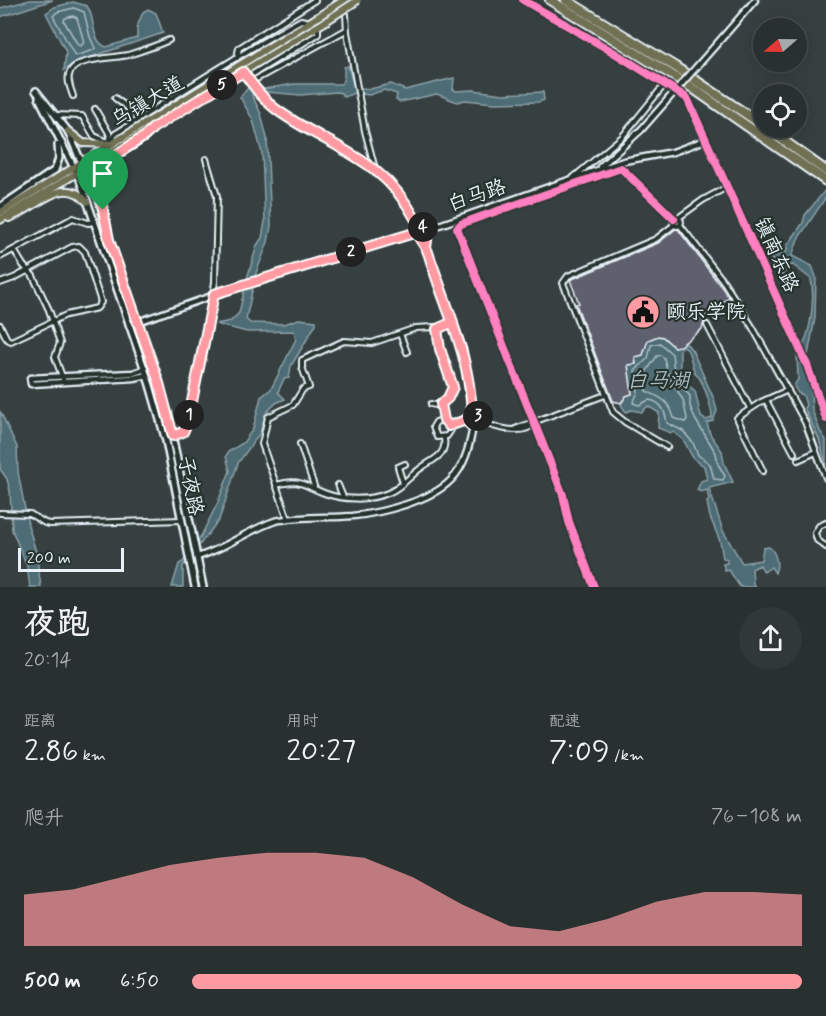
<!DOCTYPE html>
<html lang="zh">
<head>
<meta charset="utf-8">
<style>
	:root { --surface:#293030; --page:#313838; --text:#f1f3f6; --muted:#a5a9ab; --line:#454b4c; --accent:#ff9aa2 }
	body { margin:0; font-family:Mynerve,"LXGW WenKai TC",sans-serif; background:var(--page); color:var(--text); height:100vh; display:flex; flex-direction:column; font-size:22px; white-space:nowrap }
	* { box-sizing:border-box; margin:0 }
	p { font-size:20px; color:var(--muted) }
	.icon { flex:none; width:33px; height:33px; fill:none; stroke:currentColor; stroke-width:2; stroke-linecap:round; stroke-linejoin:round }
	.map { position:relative; height:587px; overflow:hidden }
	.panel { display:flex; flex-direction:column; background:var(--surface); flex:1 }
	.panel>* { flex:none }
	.needle { width:39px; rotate:250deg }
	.tools { position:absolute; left:753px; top:18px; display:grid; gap:12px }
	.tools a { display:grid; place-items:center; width:54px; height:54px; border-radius:50%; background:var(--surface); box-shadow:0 3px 15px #0003,0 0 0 2px var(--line); font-size:30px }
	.scale { position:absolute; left:18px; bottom:15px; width:106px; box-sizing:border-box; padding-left:6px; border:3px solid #e8f1f8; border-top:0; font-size:16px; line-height:21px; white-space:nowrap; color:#e8f1f8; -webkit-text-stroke:4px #26332d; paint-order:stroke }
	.pin { position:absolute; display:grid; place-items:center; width:51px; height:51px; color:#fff; margin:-62px -26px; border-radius:50% 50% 50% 0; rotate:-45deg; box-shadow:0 0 6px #0007 }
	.pin .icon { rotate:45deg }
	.km { position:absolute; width:30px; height:30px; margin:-15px; border-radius:50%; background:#222; color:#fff; font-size:16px; line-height:30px; text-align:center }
	.round { display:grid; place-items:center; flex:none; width:63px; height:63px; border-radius:32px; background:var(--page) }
	.headline { display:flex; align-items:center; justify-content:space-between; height:102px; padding:0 24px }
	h1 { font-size:33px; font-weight:600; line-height:45px }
	.stats { display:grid; grid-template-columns:repeat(3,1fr); gap:9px; height:102px; padding:6px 24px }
	.stats div { display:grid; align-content:center }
	.stats b { font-size:30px; font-weight:600 }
	.stats small { font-size:16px; font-weight:400 }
	.stats p { font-size:16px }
	.chart { height:168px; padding:12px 24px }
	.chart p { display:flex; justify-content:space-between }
	.chart svg { width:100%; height:108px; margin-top:6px; fill:var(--accent); opacity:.7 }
	ul { padding:0 24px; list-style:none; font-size:20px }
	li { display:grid; grid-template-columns:96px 72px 1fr; align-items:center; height:45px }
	li i { height:15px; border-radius:8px; background:var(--accent) }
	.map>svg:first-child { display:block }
</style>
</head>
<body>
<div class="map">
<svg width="826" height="587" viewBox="0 0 826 587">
	<rect width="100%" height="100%" fill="#374040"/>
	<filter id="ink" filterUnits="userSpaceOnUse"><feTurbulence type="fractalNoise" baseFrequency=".0167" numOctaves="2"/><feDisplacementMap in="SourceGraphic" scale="12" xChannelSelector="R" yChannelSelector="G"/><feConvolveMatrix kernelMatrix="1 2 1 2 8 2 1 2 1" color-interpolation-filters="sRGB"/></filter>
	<g filter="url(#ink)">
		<g fill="#4e6c75" stroke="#8ca1a9" stroke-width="1.5" fill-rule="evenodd">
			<path d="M30,0h23l-53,17v-9z"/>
			<path d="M73,2l14,4c9,12 3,34 19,41l31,-9v-11l6,-15 5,-3 8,4 7,20 -87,29 -12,8 2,-18 -20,-39 9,-6z"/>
			<path d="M348,66l6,21 16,2 21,-5 14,6 49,-12 -1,11 3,2 17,-1 30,4 40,-2 1,8 -5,2 -45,1 -29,-3 -8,2 -20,-8 -37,8 -4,-2 1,-6 -13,-4 -15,5 -15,-2 -10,4 -3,-4 -4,-1 -37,3 -33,-3 -15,3 9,19 6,24 4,88 -3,16 -12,31 -10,46 4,4 34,1 15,-5 17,2v3l-25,42 -2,12 -5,1 -6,13 7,7 -9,4 -10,10 -6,20 -22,30 -19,57 -36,46v21h-11l7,-23 4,-2 18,-26 17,-34 12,-31 -4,-15 2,-4 15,-9 10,-14 8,-32 10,-8 25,-50 -2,-8 -47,1 -31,-8 15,-3 8,-8 8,-34 10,-34 5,-7 3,-16 -3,-69 -9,-33 -13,-23 8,-9 16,1 30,-5h47l3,-4v-13z"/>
			<path d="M826,189v8l-28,42 -6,17 20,10 4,11 -1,41 -10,53 6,20 1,19 8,21 6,9v25l-7,-26 -15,-31 2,-3 -3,-10 -5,-2 -4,-7 4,-7 -1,-26c14,-13 18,-55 14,-74l-18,-14 -5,1 -6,10 -14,-22 8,2 11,-5v-5l16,-23 2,-8z"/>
			<path d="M658,336l5,1 11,10 11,-5 7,8 22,49 3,12 -4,10 -6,2 3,11 12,17 2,12 9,19 -24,6 14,43 19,32 19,-3 2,-12 6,-1c7,5 10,18 6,26l-4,-6 -7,5 -4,-7 -8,4 1,15 2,3h-15l-11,-17 -4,1 -2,-7 4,-1v-4l-4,-1 -3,-17 -10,-24 -3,-15 2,-2 -2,-10 -6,2 -4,-2 4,-9 6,-2 -3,-13c-4,-3 -9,-5 -12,-10 -8,-13 -4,-14 -19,-24l-2,1 -13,-5 1,-15 -11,-7 -6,6 -11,-2 -5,2 -5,-7 5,-9 6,-3 -4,-28 8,-1 -1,-7 13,-17zM684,346c7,5 7,18 10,25 0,1 6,7 6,8 5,8 12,30 12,39l-6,2 -5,-3 -6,-26 -7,-6 1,-12 -9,-4v-20z"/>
			<path d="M0,411l17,36 1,25 10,53 8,27 5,35h-11l-3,-21 -15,-36 -2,-39 -3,-12 -7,-10z"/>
		</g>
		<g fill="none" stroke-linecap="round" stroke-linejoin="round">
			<g stroke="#aabcc4" stroke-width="1.5">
				<path d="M74,8l10,4 6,25 5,11 -1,2 -19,6 -22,-40 4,-4z"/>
				<path d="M73,16l4,2 7,24 -3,4 -3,-1 -14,-24 1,-3z"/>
				<path d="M660,343l12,11 2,17 7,6 2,11 7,8v10l5,13 21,34 2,11 7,12 -2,4 -9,-1 -4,-15 -12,-9 -5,-12 -10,-12 -16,-8c-2,-12 -5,-21 -18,-23l-10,5 -6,-2 5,-11 -3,-21 13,-13 3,-13z"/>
				<path d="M660,355l4,3 4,17 15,25 4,19 -2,3 -11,-4c-5,-18 -13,-20 -28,-27l-2,-16 13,-19z"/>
			</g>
		</g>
		<path fill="#5f606d" stroke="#e8f1f8" stroke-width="1.5" d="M677,228l52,69 -23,19 -4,13 -22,17 -6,1 -11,-10 -5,-1 -10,4 -5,15 -8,2 1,7 -8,1 4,29 -6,2 -5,7 -8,-2 -37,-97 3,-1 -9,-23 88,-37z"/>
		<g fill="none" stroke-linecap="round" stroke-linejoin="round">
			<g stroke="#e8f1f8" stroke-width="8">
				<g id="minor">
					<path d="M337,0l9,14 1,18 18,99 10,38"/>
					<path d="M523,0l162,96 20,44"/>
					<path d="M237,58l2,-10 76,-48"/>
					<path d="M248,77l70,-43v-8"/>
					<path d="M251,82l95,-52"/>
					<path d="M208,83l9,-13"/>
					<path d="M73,96c-2,-7 -7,-16 -3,-24 6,-14 44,-14 58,-17 13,-4 28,-9 41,-15"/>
					<path d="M115,98l26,20"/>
					<path d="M95,109l14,24 2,10"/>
					<path d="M56,115l26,1 12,20 14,6"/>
					<path d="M111,144l4,-10c62,-39 122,-79 186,-114l8,2"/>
					<path d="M574,177l48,-40 43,-53"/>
					<circle cx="677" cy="222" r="4"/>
					<path d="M678,218l25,-18 24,-13"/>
					<path d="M680,225l44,57 29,46 52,94 21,56"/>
					<path d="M14,250l9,15 10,11 16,34 11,33 -5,14 9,25"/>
					<path d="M0,257l73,-39 15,5 6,-1"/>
					<path d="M0,283l14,-5 58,-31 7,-1 6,6 16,50 -4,6 -31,7 -55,26 -4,-2 -7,-14"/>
					<path d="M707,325l43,83"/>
					<path d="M437,329l16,-7"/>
					<path d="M400,334l7,18"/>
					<path d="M766,400l28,53"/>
					<path d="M441,404l3,15 7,11 -4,6 -10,1 -4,-10 3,-5 8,-3"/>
					<path d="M478,420c14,7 46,17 56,3"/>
					<path d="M449,426l17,-7"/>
					<path d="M515,429l90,-34"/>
					<path d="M173,436l12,-6 19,-79 11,-69 2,-86 -11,-37"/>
					<path d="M300,444l14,42"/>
					<path d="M667,447l-42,-25 -12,-10 -50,-129 5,-7 88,-37 18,-14"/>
					<path d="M798,460l18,-8"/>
					<path d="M763,471l-26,-53 24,-16 27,-12"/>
					<path d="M403,483l-5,-16 7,-3"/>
					<path d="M276,485c24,-7 27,0 48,8 18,7 45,8 64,0 13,-5 22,-17 33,-25 12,-9 26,-12 23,-30"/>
					<path d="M338,485l5,12"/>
					<path d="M0,513l30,1 15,9 5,1 132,-4"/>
					<path d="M288,519l-26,-75 6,-27 25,-12 10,-16 6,-2 -7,-20v-7l42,-19 28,2 44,-15 18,-1 4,5 2,17 13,38c-3,10 -10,21 -22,17"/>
					<path d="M826,523l-7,3 -4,7 2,7 9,7"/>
					<path d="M594,587l-25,-65 -6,-27 -106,-267 4,-4 19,-7 141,-49 53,51"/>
				</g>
			</g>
			<g stroke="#e8f1f8" stroke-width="9">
				<g id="tertiary">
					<path d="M729,30l26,-30"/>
					<path d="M243,72c11,13 20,28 34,38 53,38 105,46 139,110 7,13 14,8 10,27"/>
					<path d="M600,167l41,-37"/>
					<path d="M418,229l1,9 7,9 37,104 9,62"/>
					<path d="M129,325l114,-40 179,-54 202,-70 49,-9 32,-12 102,225 19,54"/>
					<path d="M145,369l-12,4 -103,5 1,6 103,-6 13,-3"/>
					<circle cx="472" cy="420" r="6"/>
					<path d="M197,557c28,-8 51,-27 78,-36 26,-5 52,-3 78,-5 28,-3 78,-15 98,-36 14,-14 19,-35 22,-54"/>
				</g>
			</g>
			<g stroke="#e8f1f8" stroke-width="10">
				<g id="secondary">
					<path d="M36,91l32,40 11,26 11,17 13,36 6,30 60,180 34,167"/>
					<path d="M39,98l41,82 70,205 16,56 29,146"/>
					<path d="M98,190c-5,-42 36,-34 54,-62"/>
					<path d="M0,207l55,-37 4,-12 -1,-13"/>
				</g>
			</g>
			<g stroke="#e8f1f8" stroke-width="10">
				<g id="primary">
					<path d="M68,131l15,12 28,1"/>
					<path d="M0,213l316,-195"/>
					<path d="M9,218c26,-8 54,-46 78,-16"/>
					<path d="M0,220l323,-197"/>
				</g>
			</g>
			<g stroke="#e8f1f8" stroke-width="12">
				<g id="motorway">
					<path d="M550,0l138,85 138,96"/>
					<path d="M566,0l108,66 90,60"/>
					<path d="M766,128l60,43"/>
				</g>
			</g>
			<use href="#minor" stroke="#26332d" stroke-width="4"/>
			<use href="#tertiary" stroke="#26332d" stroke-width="4.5"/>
			<use href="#secondary" stroke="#26332d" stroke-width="5"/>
			<use href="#primary" stroke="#706f52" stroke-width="6"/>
			<use href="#motorway" stroke="#706f52" stroke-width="8"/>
			<g stroke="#e8f1f8" stroke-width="9" stroke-linecap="butt">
				<path id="tertiary-bridge" d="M641,130l88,-100"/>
			</g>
			<g stroke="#e8f1f8" stroke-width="10" stroke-linecap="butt">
				<g id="primary-bridge">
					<path d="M316,18l28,-18"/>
					<path d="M323,23l35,-23"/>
				</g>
			</g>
			<use href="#tertiary-bridge" stroke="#26332d" stroke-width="4.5"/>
			<use href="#primary-bridge" stroke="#706f52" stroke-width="6"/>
			<g stroke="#26332d" stroke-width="11">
				<g id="cycleway">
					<path d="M523,0l90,52 74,46 120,267 19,54"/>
					<path d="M594,587l-25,-65 -6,-27 -106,-267 4,-4 19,-7 141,-49 53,51"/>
				</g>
			</g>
			<use href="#cycleway" stroke="#ff80c0" stroke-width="8"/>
		</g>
	</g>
	<g fill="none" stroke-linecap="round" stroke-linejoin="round" filter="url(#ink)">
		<g stroke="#fff" stroke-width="12">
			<path id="route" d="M103,210l6,30 50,143 14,53 10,-4 5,-11 26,-127 203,-62c2,8 8,13 11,20 17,58 41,98 44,161l6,3v6l-7,3 -5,-5 -17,6 -5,-6 -3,-16 7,-6 5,-11 -13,-38 -3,-20 16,-7 -27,-75c4,-19 -3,-14 -10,-27 -34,-64 -86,-72 -139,-110 -14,-10 -24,-25 -34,-38l-90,56 -8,8 -43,28 -5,16 6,30"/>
		</g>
		<use href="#route" stroke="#ff9aa2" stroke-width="8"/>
	</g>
	<defs>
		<g id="civic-disc" transform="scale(1.725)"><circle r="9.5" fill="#ff9aa2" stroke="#26332d"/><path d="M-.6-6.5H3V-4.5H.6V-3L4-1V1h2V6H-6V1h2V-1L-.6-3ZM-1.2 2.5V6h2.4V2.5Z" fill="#111"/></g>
	</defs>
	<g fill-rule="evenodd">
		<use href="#civic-disc" x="643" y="312"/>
	</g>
	<g text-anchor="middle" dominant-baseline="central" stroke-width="4.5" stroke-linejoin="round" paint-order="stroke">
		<g font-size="20" fill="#e8f1f8" stroke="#26332d">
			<text transform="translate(148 102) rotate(-31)">乌镇大道</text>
			<text transform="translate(477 196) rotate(-19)">白马路</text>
			<text transform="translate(776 255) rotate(66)">镇南东路</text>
			<text transform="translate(190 486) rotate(79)">子夜路</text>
		</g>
		<g font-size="20" fill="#e8f1f8" stroke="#26332d" text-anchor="start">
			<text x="666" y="312">颐乐学院</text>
		</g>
		<g font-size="21" font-style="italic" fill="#aabcc4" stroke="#26332d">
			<text x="658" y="381">白马湖</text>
		</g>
	</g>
</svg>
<div class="tools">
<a><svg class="needle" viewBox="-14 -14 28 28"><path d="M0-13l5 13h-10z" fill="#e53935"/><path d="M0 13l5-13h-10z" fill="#a5a9ab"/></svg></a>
<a><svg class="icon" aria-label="locate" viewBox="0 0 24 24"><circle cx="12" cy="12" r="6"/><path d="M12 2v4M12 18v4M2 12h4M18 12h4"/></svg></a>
</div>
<div class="scale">200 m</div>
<div class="pin" style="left:103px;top:210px;background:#1e9e55"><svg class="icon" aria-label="arrive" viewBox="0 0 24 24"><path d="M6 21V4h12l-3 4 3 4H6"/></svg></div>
<b class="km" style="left:189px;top:415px">1</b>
<b class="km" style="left:351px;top:252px">2</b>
<b class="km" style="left:478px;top:416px">3</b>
<b class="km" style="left:423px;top:227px">4</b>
<b class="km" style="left:222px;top:85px">5</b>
</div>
<section class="panel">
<div class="headline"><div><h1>夜跑</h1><p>20:14</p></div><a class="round"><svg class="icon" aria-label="share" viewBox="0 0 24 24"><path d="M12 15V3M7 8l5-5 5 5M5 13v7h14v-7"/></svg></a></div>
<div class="stats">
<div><p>距离</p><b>2.86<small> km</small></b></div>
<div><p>用时</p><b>20:27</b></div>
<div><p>配速</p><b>7:09<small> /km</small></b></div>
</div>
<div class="chart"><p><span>爬升</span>76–108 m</p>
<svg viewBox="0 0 160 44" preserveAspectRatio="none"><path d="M0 44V23L10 21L20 16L30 11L40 8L50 6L60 6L70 8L80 16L90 27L100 36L110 38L120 33L130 26L140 22L150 22L160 23V44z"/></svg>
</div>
<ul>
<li><b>500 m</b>6:50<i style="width:100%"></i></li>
</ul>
</section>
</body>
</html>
